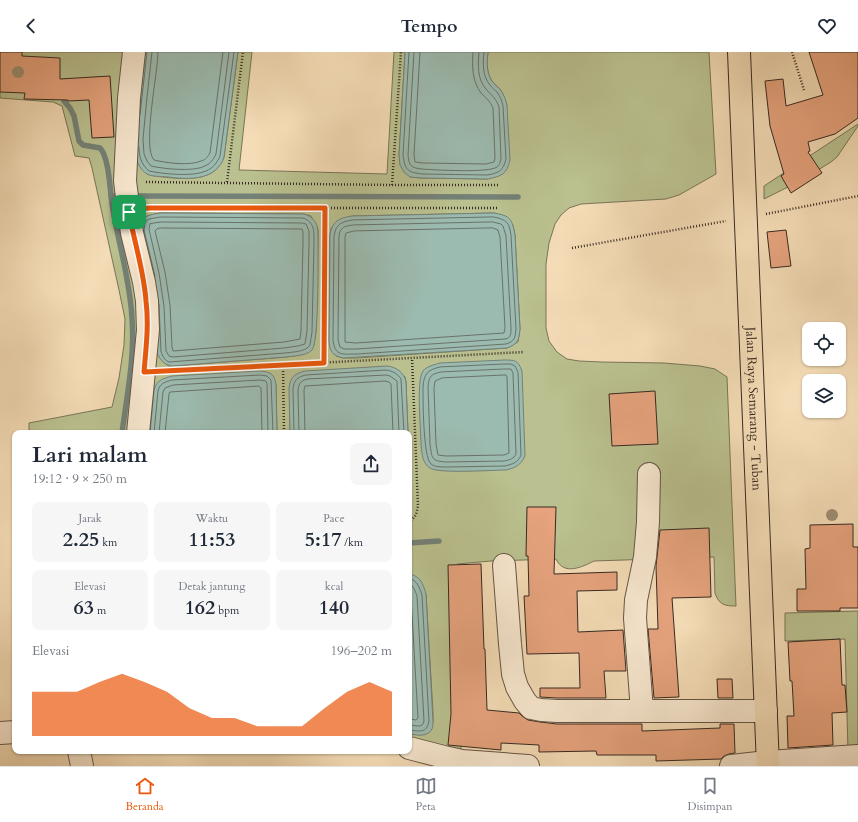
<!DOCTYPE html>
<html lang="id">
<head>
<meta charset="utf-8">
<style>
	:root { --surface:#fff; --page:#f6f6f7; --text:#1f2937; --muted:#747a83; --line:#e0e1e3; --accent:#ea580c }
	body { margin:0; font-family:Cardo,serif; background:var(--page); color:var(--text); height:100vh; display:flex; flex-direction:column; font-size:15px; white-space:nowrap }
	* { box-sizing:border-box; margin:0 }
	p { font-size:13px; color:var(--muted) }
	.icon { flex:none; width:22px; height:22px; fill:none; stroke:currentColor; stroke-width:2; stroke-linecap:round; stroke-linejoin:round }
	.map { position:relative; flex:1; overflow:hidden }
	.sheet { position:absolute; left:12px; top:378px; width:400px; height:324px; display:flex; flex-direction:column; background:var(--surface); border-radius:8px; box-shadow:0 1px 3px #0004 }
	.sheet>* { flex:none }
	.buttons { position:absolute; left:802px; top:270px; display:grid; gap:8px }
	.buttons a { display:grid; place-items:center; width:44px; height:44px; border-radius:8px; background:var(--surface); box-shadow:0 1px 3px #0004; font-size:20px }
	.pin { position:absolute; display:grid; place-items:center; width:34px; height:34px; color:#fff; margin:-17px; border-radius:8px; box-shadow:0 2px 6px #0006 }
	.round { display:grid; place-items:center; flex:none; width:42px; height:42px; border-radius:8px; background:var(--page) }
	.head { display:flex; align-items:center; justify-content:space-between; height:68px; padding:0 20px }
	h1 { font-size:22px; font-weight:700; line-height:30px }
	.figures { display:grid; grid-template-columns:repeat(3,1fr); gap:6px; height:68px; padding:4px 20px }
	.figures div { display:grid; align-content:center; border-radius:8px; background:var(--page); text-align:center }
	.figures b { font-size:20px; font-weight:700 }
	.figures small { font-size:11px; font-weight:400 }
	.figures p { font-size:11px }
	.chart { height:112px; padding:8px 20px }
	.chart p { display:flex; justify-content:space-between }
	.chart svg { width:100%; height:72px; margin-top:4px; fill:var(--accent); opacity:.7 }
	header { display:flex; justify-content:space-between; align-items:center; height:52px; padding:0 20px; background:var(--surface); font-size:18px; font-weight:700 }
	.tabs { display:flex; justify-content:space-around; align-items:center; height:56px; border-top:1px solid var(--line); background:var(--surface); font-size:11px; color:var(--muted) }
	.tabs a { display:grid; justify-items:center; gap:2px }
	.tabs .current { color:var(--accent) }
	.map>svg:first-child { display:block }
</style>
</head>
<body>
<header><svg class="icon" aria-label="back" viewBox="0 0 24 24"><path d="M15 5l-7 7 7 7"/></svg>Tempo<svg class="icon" aria-label="heart" viewBox="0 0 24 24"><path d="M12 20l-8-8c-3-5 5-10 8-4 3-6 11-1 8 4z"/></svg></header>
<div class="map">
<svg width="858" height="714" viewBox="0 0 858 714">
	<rect width="100%" height="100%" fill="#f4dcb6"/>
	<filter id="stains"><feTurbulence type="fractalNoise" baseFrequency=".005" numOctaves="4"/><feColorMatrix values="0 0 0 0 .2 0 0 0 0 .09 0 0 0 0 .02 0 0 0 .5 -.17"/></filter>
	<radialGradient id="worn" r=".72"><stop offset=".6" stop-color="#630" stop-opacity="0"/><stop offset="1" stop-color="#630" stop-opacity=".3"/></radialGradient>
	<g fill="#bac08f" stroke="#787558" fill-rule="evenodd">
		<path d="M0,0h144l3,122c15,4 46,7 60,1 9,-3 13,-10 17,-18l14,-105h14l-13,118 148,4 7,-122h11l-6,104 11,21 11,1 67,1 19,-73c-2,-7 -4,-13 -8,-18 -3,-2 -5,-4 -7,-7 -6,-9 -5,-19 -4,-29h221l7,122 -37,21 -13,4 -85,5 -12,4 -8,7 -6,9 -6,19 -3,21v64l3,13 8,11 10,7 12,2 23,1 62,1 36,3 15,3 12,8 9,229c-11,0 -17,-1 -21,-13l-1,-36 -120,4c-12,6 -30,15 -38,-2l-65,2 -34,3 4,187 -52,-10v-8l4,2 20,-13v-10l-7,-118 -14,-19 -3,-1v-62l2,-5 -2,-74h-1l-2,-51 -1,-5 -7,-7 -108,13v50h-13l-1,-49 -122,6 -4,43h-121v-10l83,-16 7,-29 5,-33 1,-26 -6,-29 -27,-122 -3,-10 -14,-2 -13,-50 -9,-4 -53,-4zM160,161l144,1 7,2 7,13v14l-2,89c-3,23 -10,22 -30,25l-113,9h-5l-28,-142c3,-9 11,-9 20,-11zM494,161l19,12 2,10 5,94 -2,13 -11,6 -150,10h-14l-7,-2 -7,-15 1,-106 1,-7 21,-12z"/>
		<path d="M858,72v2l-21,31 -6,5 -31,19 -36,18v-13z"/>
		<path d="M858,559v139l-10,1 -3,-112 -60,2v-28z"/>
	</g>
	<g fill="#9cbbb0" stroke="#748177">
		<path d="M144,0h94l-14,105c-1,3 -2,6 -4,8 -11,16 -35,14 -52,12 -7,-1 -16,0 -21,-3 -7,-4 -9,-11 -12,-18z"/>
		<path d="M405,0h83c-1,10 -2,20 4,29 2,3 4,5 7,7 4,5 7,11 8,18l3,54c-3,14 -8,16 -22,19l-67,-1 -11,-1 -6,-5 -4,-7 -1,-9z"/>
		<path d="M160,161l144,1c15,5 14,15 14,29 0,16 1,99 -6,107 -6,6 -19,6 -26,7l-113,9c-9,-1 -12,-5 -16,-13l-17,-129c3,-9 11,-9 20,-11z"/>
		<path d="M494,161c17,3 18,6 21,22l5,94c-1,11 -2,15 -13,19l-164,10c-11,-3 -13,-6 -14,-17l1,-106c2,-14 9,-17 22,-19z"/>
		<path d="M504,308c11,0 14,0 18,11l3,85c-4,9 -10,12 -19,14 -14,0 -67,4 -76,-2 -8,-5 -8,-15 -9,-23 0,-14 -5,-65 2,-74 4,-5 11,-6 17,-8z"/>
		<path d="M387,314c9,1 17,6 19,16l2,51h-118l-1,-44c1,-12 5,-15 16,-18z"/>
		<path d="M260,319c10,1 14,2 16,13l1,49h-127l4,-43c3,-10 8,-11 18,-14z"/>
		<path d="M409,522c12,2 14,10 17,20l7,128c0,2 0,5 -1,7 -4,8 -16,7 -23,4z"/>
	</g>
	<g fill="none" stroke-linecap="round" stroke-linejoin="round">
		<g stroke="#6a7269" stroke-width="1">
			<path d="M152,0l-5,45 -4,42 1,15 3,7 4,5c13,3 43,6 54,0 6,-3 8,-6 11,-12l13,-102"/>
			<path d="M158,0c0,21 -16,95 -4,108 12,3 36,6 47,1 5,-1 7,-5 9,-8l13,-101"/>
			<path d="M409,0l-6,103c2,15 4,17 19,19l65,1c12,-2 16,-4 19,-16l-3,-53c-1,-5 -3,-10 -6,-14 -2,-2 -5,-4 -7,-7 -8,-9 -7,-22 -6,-33"/>
			<path d="M414,0l-6,103c1,11 3,13 14,14 13,1 67,4 75,-2 3,-2 3,-5 4,-8l-2,-52c-3,-9 -7,-11 -13,-18 -9,-10 -8,-24 -7,-37"/>
			<path d="M420,0l-6,103 1,7 8,1 63,1 8,-2 1,-4 -2,-50c-3,-7 -7,-10 -12,-15 -9,-12 -9,-27 -8,-41"/>
			<path d="M140,63l7,-63"/>
			<path d="M139,95c0,9 2,17 10,24 14,3 44,6 57,0 7,-3 11,-8 14,-15l14,-104"/>
			<path d="M494,165c13,3 15,5 17,18l5,94c-1,9 -1,12 -10,15l-149,10c-14,0 -22,3 -24,-14l1,-104c2,-12 7,-14 18,-16z"/>
			<path d="M161,170l141,1 4,1 3,7v12l-2,88 -2,13 -7,2 -14,2 -111,9 -4,-1 -3,-5 -2,-45 -5,-33 -10,-44 1,-5z"/>
			<path d="M493,170l8,2 2,2 3,10 5,92c0,6 0,10 -6,11l-149,10h-12l-4,-2 -2,-7 1,-104c1,-9 6,-10 14,-11z"/>
			<path d="M161,176l141,1 1,3v11l-2,88 -1,8 -16,3 -111,9 -1,-4 -2,-42 -5,-33 -10,-41 2,-2z"/>
			<path d="M493,176l5,2 2,7 5,91 -1,5 -148,10 -11,-1v-105l1,-4 8,-2z"/>
			<path d="M155,224l-11,-46 1,-8 4,-3 11,-2 143,1c12,4 11,14 11,25l-2,89c-1,4 -1,9 -2,13 -4,7 -18,7 -25,8l-116,9c-5,-2 -6,-6 -8,-10l-2,-48"/>
			<path d="M504,312h7l4,2 3,6 3,83c-3,8 -9,9 -16,11l-59,1c-5,0 -11,0 -15,-3 -8,-7 -8,-64 -8,-77 1,-13 4,-17 17,-20z"/>
			<path d="M504,317h7l2,4 3,81c-2,5 -7,6 -12,7l-58,1c-15,-1 -14,-4 -16,-18l-2,-57c1,-10 2,-13 13,-15z"/>
			<path d="M504,323h2l1,2 2,76 -5,2 -58,1 -8,-1 -2,-11 -2,-56 1,-7 7,-3z"/>
			<path d="M154,381l4,-42c2,-8 7,-9 14,-11l88,-5 7,1 4,4 2,53"/>
			<path d="M159,381l4,-41 2,-4 8,-3 87,-5 6,1 1,3 1,49"/>
			<path d="M165,381l4,-39 1,-2 89,-6 2,2 1,45"/>
			<path d="M294,381l-1,-44c1,-9 4,-12 13,-14l80,-5c7,1 12,4 15,9l3,54"/>
			<path d="M299,381l-1,-43c1,-7 3,-9 9,-11l79,-4 4,1 7,5 2,52"/>
			<path d="M305,381l-1,-43 1,-4 80,-5 4,1 2,2 2,49"/>
			<path d="M409,526c9,3 10,9 13,17l7,126c-2,13 -10,10 -20,9"/>
			<path d="M409,531c5,3 6,8 8,13l7,125c-1,8 -9,4 -15,4"/>
			<path d="M409,539l2,6 7,121 -2,2 -7,-1"/>
		</g>
		<g stroke="#748177" stroke-width="5.5">
			<path d="M64,49l6,7 4,8 5,25 4,4 17,3c9,9 10,42 12,56 6,38 18,75 20,114 3,38 -5,77 -10,115"/>
			<path d="M111,144h12"/>
			<path d="M132,144l386,1"/>
			<path d="M409,491l30,-2"/>
		</g>
	</g>
	<g fill="#e6a37d" stroke="#372a22">
		<path d="M0,0h22v4l38,2v21l50,-3 4,61 -22,1 -3,-38 -21,1v-1l-44,-1 1,-6 -25,-1z"/>
		<path d="M809,0h49v66l-23,16 -27,8 2,9 -2,1 14,21 -31,20 -10,-17 3,-2 -14,-48 -5,-45 18,-2 3,27 37,-11z"/>
		<path d="M786,178l5,36 -20,2 -4,-36z"/>
		<path d="M655,339l3,53 -46,2 -3,-52z"/>
		<path d="M527,455h29l-2,67 63,-2v18l-40,1 1,41 45,-2 3,41h-22l2,27h-49l-17,-1v-9h40l-1,-35 -52,1 -3,-58h5l-1,-40h-2z"/>
		<path d="M853,472v23h5v61h-18v3h-43v-22h9l-1,-40 5,-1v-23z"/>
		<path d="M709,476l2,69 -39,1 7,99 -25,1 -6,-69h10l-2,-63 4,-36z"/>
		<path d="M481,512l3,85h1l2,61 32,3 3,3 6,4 12,2 17,2h85v7l78,-3v-4h14l1,29 -6,1 -5,2 -3,3 -65,2v-6h-59l-1,-4 -57,1v-7l-38,-2v7l-53,-5 3,-31 -3,-149z"/>
		<path d="M840,587l2,46h3l2,27 -15,1 1,32 -45,3 -1,-32h7l-2,-35h-2l-2,-39z"/>
		<path d="M717,627h15l1,19h-15z"/>
	</g>
	<g fill="none" stroke-linecap="round" stroke-linejoin="round">
		<g stroke="#665647" stroke-width="24">
			<g id="minor">
				<path d="M134,0l-5,46 -4,83 3,24 4,28 12,49 3,19 1,29 -10,103"/>
				<path d="M504,513l6,79 3,30 4,13 8,14 6,7 10,2 16,1h209"/>
				<path d="M642,659l-7,-93 1,-18 9,-43 3,-35 1,-48"/>
				<path d="M0,681l15,-1"/>
				<path d="M409,696l35,9 18,4 66,5"/>
				<path d="M79,699l3,15"/>
				<path d="M731,714l37,-4 90,-6"/>
			</g>
		</g>
		<g stroke="#372a22" stroke-width="24">
			<g id="highway">
				<path id="s1" d="M739,0l29,714"/>
			</g>
		</g>
		<g stroke="#372a22" stroke-width="2.5" stroke-dasharray="1 2" stroke-linecap="butt">
			<path d="M792,0l12,38"/>
			<path d="M146,130l246,3h108"/>
			<path d="M227,130l16,-130"/>
			<path d="M392,133l9,-133"/>
			<path d="M148,156h350"/>
			<path d="M766,162l92,-18"/>
			<path d="M572,196l154,-27"/>
			<path d="M324,311l1,-155"/>
			<path d="M283,313l1,68"/>
			<path d="M165,319l359,-19"/>
			<path d="M409,471l7,-8 2,-9 -6,-148"/>
		</g>
		<use href="#minor" stroke="#f8e8d0" stroke-width="22"/>
		<use href="#highway" stroke="#f4dcb6" stroke-width="22"/>
	</g>
	<g fill="#9e8f73">
		<circle cx="18" cy="20" r="6"/>
		<circle cx="832" cy="463" r="6"/>
	</g>
	<g fill="none" stroke-linecap="round" stroke-linejoin="round">
		<g stroke="#fff" stroke-width="8">
			<path id="route" d="M150,156h175l-1,155 -180,9c2,-24 5,-47 2,-71 -2,-30 -12,-59 -17,-89l10,-3z"/>
		</g>
		<use href="#route" stroke="#ea580c" stroke-width="5"/>
	</g>
	<g text-anchor="middle" dominant-baseline="central" stroke-width="3" stroke-linejoin="round" paint-order="stroke">
		<g font-size="13" fill="#372a22" stroke="#f8e8d0">
			<text stroke="none"><textPath href="#s1" startOffset="357">Jalan Raya Semarang - Tuban</textPath></text>
		</g>
	</g>
	<rect width="100%" height="100%" filter="url(#stains)"/>
	<rect width="100%" height="100%" fill="url(#worn)"/>
</svg>
<div class="buttons">
<a><svg class="icon" aria-label="locate" viewBox="0 0 24 24"><circle cx="12" cy="12" r="6"/><path d="M12 2v4M12 18v4M2 12h4M18 12h4"/></svg></a>
<a><svg class="icon" aria-label="layers" viewBox="0 0 24 24"><path d="M12 4l9 5-9 5-9-5zM3 14l9 5 9-5"/></svg></a>
</div>
<div class="pin" style="left:129px;top:160px;background:#1e9e55"><svg class="icon" aria-label="arrive" viewBox="0 0 24 24"><path d="M6 21V4h12l-3 4 3 4H6"/></svg></div>
<section class="sheet">
<div class="head"><div><h1>Lari malam</h1><p>19:12 · 9 × 250 m</p></div><a class="round"><svg class="icon" aria-label="share" viewBox="0 0 24 24"><path d="M12 15V3M7 8l5-5 5 5M5 13v7h14v-7"/></svg></a></div>
<div class="figures">
<div><p>Jarak</p><b>2.25<small> km</small></b></div>
<div><p>Waktu</p><b>11:53</b></div>
<div><p>Pace</p><b>5:17<small> /km</small></b></div>
</div>
<div class="figures">
<div><p>Elevasi</p><b>63<small> m</small></b></div>
<div><p>Detak jantung</p><b>162<small> bpm</small></b></div>
<div><p>kcal</p><b>140</b></div>
</div>
<div class="chart"><p><span>Elevasi</span>196–202 m</p>
<svg viewBox="0 0 160 44" preserveAspectRatio="none"><path d="M0 44V17L10 17L20 17L30 11L40 6L50 11L60 17L70 27L80 33L90 33L100 38L110 38L120 38L130 27L140 17L150 11L160 17V44z"/></svg>
</div>
</section>
</div>
<nav class="tabs">
<a class="current"><svg class="icon" aria-label="home" viewBox="0 0 24 24"><path d="M3 11l9-7 9 7M6 9v11h12V9"/></svg>Beranda</a>
<a><svg class="icon" aria-label="map" viewBox="0 0 24 24"><path d="M3 6l6-2 6 2 6-2v14l-6 2-6-2-6 2zM9 4v14M15 6v14"/></svg>Peta</a>
<a><svg class="icon" aria-label="saved" viewBox="0 0 24 24"><path d="M7 4h10v16l-5-4-5 4z"/></svg>Disimpan</a>
</nav>
</body>
</html>
